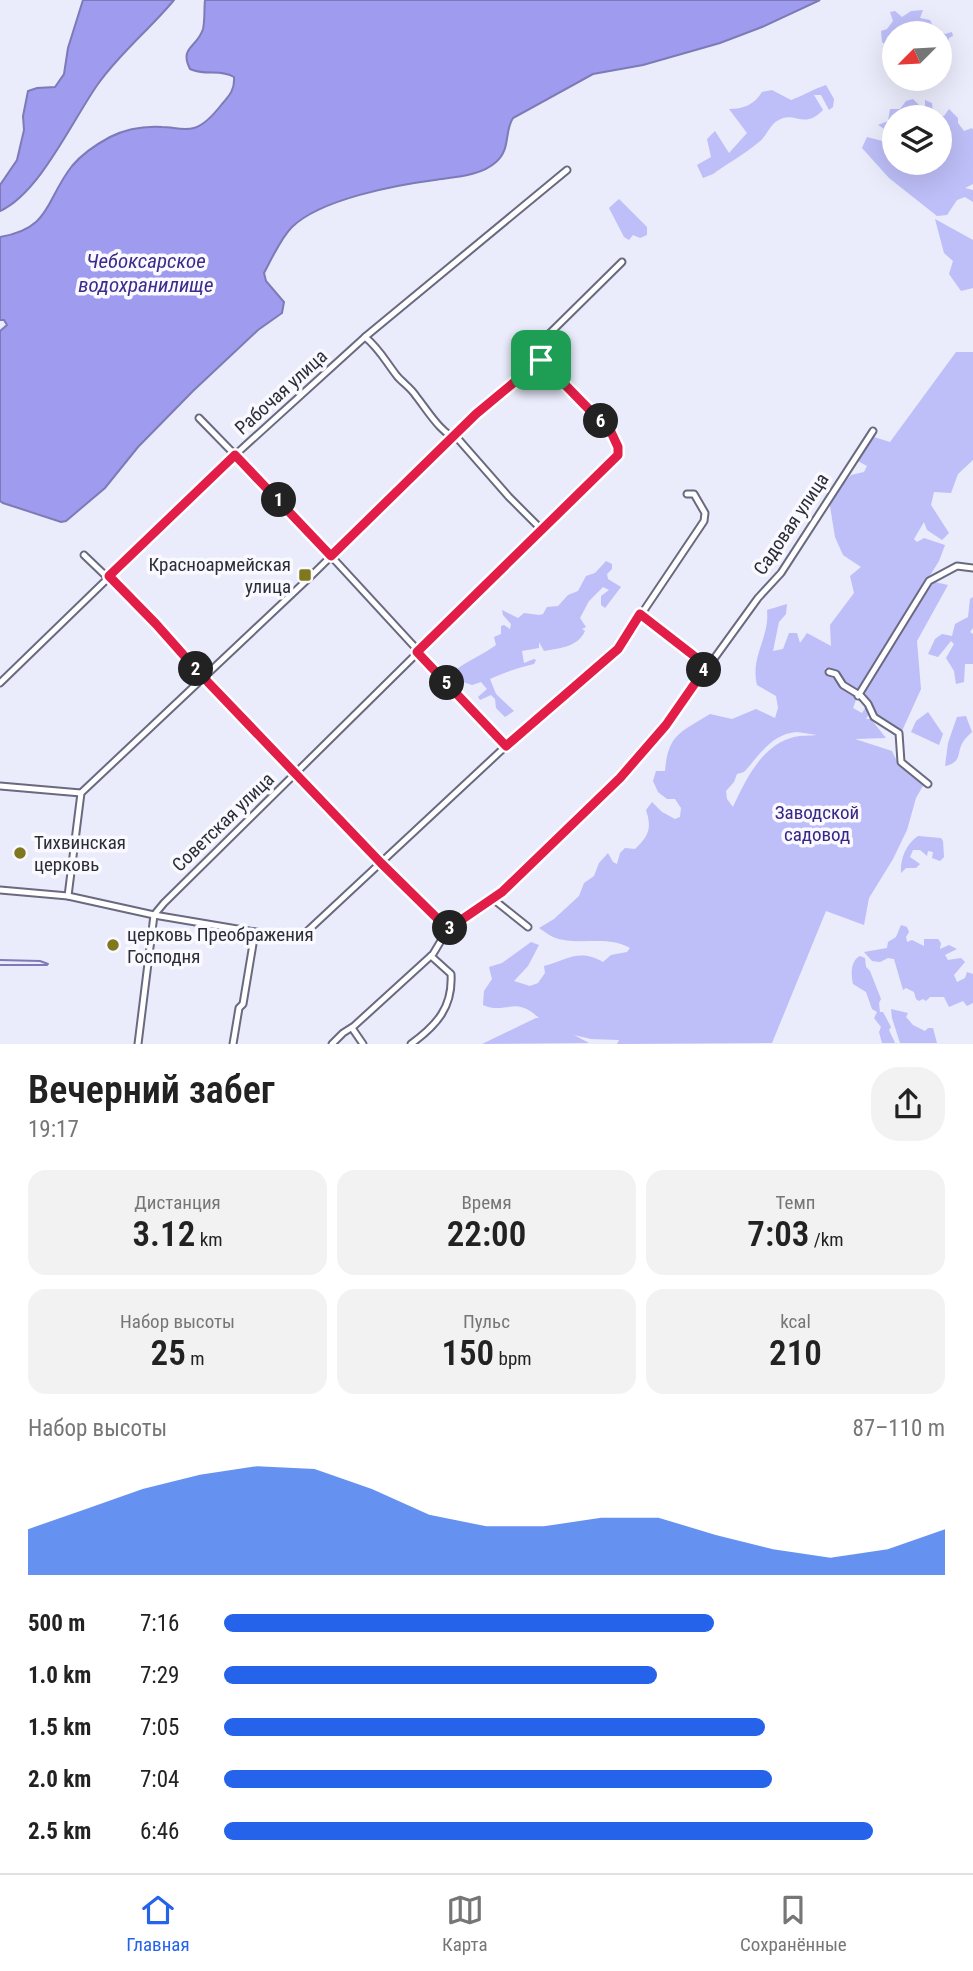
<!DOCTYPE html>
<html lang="ru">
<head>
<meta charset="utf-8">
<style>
	:root { --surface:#fff; --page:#f2f2f2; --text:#222; --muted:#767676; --line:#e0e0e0; --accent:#2563eb }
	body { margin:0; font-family:"Roboto Condensed",sans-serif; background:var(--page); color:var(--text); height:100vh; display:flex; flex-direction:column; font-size:26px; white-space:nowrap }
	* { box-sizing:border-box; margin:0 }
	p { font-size:23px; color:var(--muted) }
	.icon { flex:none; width:38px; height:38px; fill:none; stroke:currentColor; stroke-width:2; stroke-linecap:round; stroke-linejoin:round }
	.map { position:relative; height:1044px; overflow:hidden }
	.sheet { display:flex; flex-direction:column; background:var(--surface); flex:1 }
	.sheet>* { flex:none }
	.needle { width:46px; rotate:246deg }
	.controls { position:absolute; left:882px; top:21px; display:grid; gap:14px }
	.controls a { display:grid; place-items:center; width:70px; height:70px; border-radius:50%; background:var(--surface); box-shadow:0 7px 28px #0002; font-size:35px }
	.pin { position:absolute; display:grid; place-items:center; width:60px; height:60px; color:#fff; margin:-30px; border-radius:14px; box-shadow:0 4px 10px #0006 }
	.km { position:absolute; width:35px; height:35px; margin:-18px; border-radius:50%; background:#222; color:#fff; font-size:19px; line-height:35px; text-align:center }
	.round { display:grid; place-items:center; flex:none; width:74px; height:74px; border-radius:28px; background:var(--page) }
	.summary { display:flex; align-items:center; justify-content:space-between; height:119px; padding:0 28px }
	h1 { font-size:38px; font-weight:600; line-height:52px }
	.stats { display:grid; grid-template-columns:repeat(3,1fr); gap:10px; height:119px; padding:7px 28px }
	.stats div { display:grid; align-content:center; border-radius:18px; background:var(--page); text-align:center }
	.stats b { font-size:35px; font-weight:600 }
	.stats small { font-size:19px; font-weight:400 }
	.stats p { font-size:19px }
	.chart { height:196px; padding:14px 28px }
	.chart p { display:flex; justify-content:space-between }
	.chart svg { width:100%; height:126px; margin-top:7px; fill:var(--accent); opacity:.7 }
	ul { padding:0 28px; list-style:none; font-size:23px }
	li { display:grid; grid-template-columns:112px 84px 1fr; align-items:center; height:52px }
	li i { height:18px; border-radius:9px; background:var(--accent) }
	.tabs { display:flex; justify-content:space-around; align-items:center; height:98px; border-top:2px solid var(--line); background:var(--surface); font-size:19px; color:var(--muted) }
	.tabs a { display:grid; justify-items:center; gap:4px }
	.tabs .active { color:var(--accent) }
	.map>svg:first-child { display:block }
</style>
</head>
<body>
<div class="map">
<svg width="973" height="1044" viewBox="0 0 973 1044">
	<rect width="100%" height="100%" fill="#eaebfb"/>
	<g fill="#bebef8" fill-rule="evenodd">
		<path d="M923,10l-3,8 10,2 5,10 10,4 7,-2 1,4 -4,2 -2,7 -7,4v-16h-46v19l-12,-10 -1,-11 6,-2 6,-8 -3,-9 5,-1 7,6 9,-6z"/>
		<path d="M826,85l8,14 -1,8 -4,3 -8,-15h-7l9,15c-20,21 -28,-1 -46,11 -7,4 -11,16 -18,21 -14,12 -31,21 -46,32l-10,4 -6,-13 14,-8 -4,-18 8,-8 14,22 18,-20 -18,-24c14,0 25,-4 33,-17l10,-2 19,10c12,-4 22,-11 35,-15z"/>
		<path d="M913,99l8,8 4,-1v-6l7,3 1,11 11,2 5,-7 9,9v5l6,8 8,-3 1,2v54l-8,4 8,2v12l-8,-5 -8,3 -10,15 -10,1 -48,-38 -27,-30 5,-11 27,7v19h46v-46h-46v25l-5,-10 -11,-7 10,-4 2,-12h10l6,-8z"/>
		<path d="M619,199l28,28v8l-7,3 -7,-3 -4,5 -5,-3 -15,-29z"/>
		<path d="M935,219l38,21v48l-12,3 -12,-17 4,-13 -9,-8z"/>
		<path d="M956,352h17v108l-15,14 -7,19 -17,-1 -3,13 18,28 -7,7 -15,-10 -3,-8 -10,17 3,3 7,-4 21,7 -6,16 -82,132 -16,-12 -3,-9 -13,-4v4l32,25 -4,11 9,5 5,-8 3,7 -4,7h5l15,19 -31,1 37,12 5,10 27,23 -8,14 -9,32 -14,29 -24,39 -5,27 -38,-14 -54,132 -155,1 2,-4 -28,-1 -17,-4 15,8 -107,1 54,-26h3c-25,-23 -33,-3 -56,-13l1,-14 8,-12 -3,-12 13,-4 29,-21 8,3 -11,21 -14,15 16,5 8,-3 7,-10 -1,-7c23,-6 35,-18 59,-4l8,-7 16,-3 3,-4c-23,-14 -52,-1 -77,-11 -4,-2 -9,-6 -14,-9l15,-9 25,-23 5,-13 10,-7 5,-13 9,-10 5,9 4,2 3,-11 5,-5 10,1c14,-13 17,-21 11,-39l6,-8 10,10 13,7 5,-2 1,-9 -6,-9h-8l-9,-7 -5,-11 3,-10h9c3,-37 16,-39 45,-57l22,5 24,-10 19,9 3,-10 -2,-12 -19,-11c-7,-29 13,-47 10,-75l20,-6 -1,10 -7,8 -6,29 10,-2 6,-16h8l3,10 7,-10 24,13 -1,-21 24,-32 -4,-17 11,-9 -18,-12 -8,-18 -6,-37 22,-25 13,-3 3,-6 -11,-6 18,-23 16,5zM797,732l20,3c-7,1 -16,0 -23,2 -32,8 -48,42 -61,70l-6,-8 -1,-8 8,-9 3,-8 7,-2c16,-17 27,-38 53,-40z"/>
		<path d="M606,561l6,3v5l-5,5 1,5 13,8 -16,21 -4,-3v-9l8,-6 -6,-3 -14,14 -9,17 6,9 -4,2 3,2c-8,17 -26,17 -41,20l-5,-9v6l-17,3 2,12 10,-4 2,1 -2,4c-16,4 -29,8 -44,15l6,15 18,17 -9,6 -9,-9 -1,-9 -4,-4 -11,5 -2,-3 9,-8 -6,-7 -9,3 -15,-5 -6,-6c14,-13 31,-18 45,-29l-2,-8 7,-3v-8l3,-1 6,4 1,-5 -8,-9 -1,-5 16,8 6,-5 15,2 4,-1 4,-7 11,-1 10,-11 10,-4 8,-15 9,-3z"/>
		<path d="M930,581l18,4 -31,56 4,48 -19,42c-24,-8 -27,-19 -39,-39z"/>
		<path d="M973,597v31l-3,4 3,2v30h-8l-1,18 -8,2 -2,-13 -8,-13 8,-14 -3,-3 -13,16 -10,-3 7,-15 7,-5 10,2 3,-12 13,-7 2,-18z"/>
		<path d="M928,712l15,22 -4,11 -28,-13 5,-11z"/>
		<path d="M966,716l6,16c-3,3 -7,6 -9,10 -7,11 0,20 -18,24l3,-23 9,-26z"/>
		<path d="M918,836l23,2 2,3 1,16 -4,4 -8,-3 1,-6 -5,-1 -1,5 -7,-6h-7l-3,7 10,7 -4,4h-10l-5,5c-1,-14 5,-29 17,-37z"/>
		<path d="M901,925l6,2 2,5 -3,5 1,5 5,-2 12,6v-7h14l3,4 -1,6 9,-4 8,4 -12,6 3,5 13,-2 4,4 -11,13 3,7 8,-4 2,-6 6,2v29l-6,3 -4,-5 -14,6 -5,-10h-14l-4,4 -3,-2 -4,2 -3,-2 -2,-7 -8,-4 -3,2 -9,-31 -6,-1 -8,4 -8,-1 -8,-9 23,-4 1,-6 8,-5z"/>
		<path d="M860,956l5,2 1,9 4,4 11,28 -2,4 1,9h3l8,15 -2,3 6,13h-13l-3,-11 2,-5 -7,-9 3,-6 -5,-3 -6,-17 -13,-8c-2,-9 -3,-23 7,-28z"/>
		<path d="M891,1009l17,4 -2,4 7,8 12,6 3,-3h5l4,15h-37l-8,-25z"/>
	</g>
	<g fill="#9f9bee" stroke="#7d7ab7" stroke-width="2">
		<path d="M83,0h91c-24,29 -54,53 -76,84 -25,35 -58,109 -98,127v-26l17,-25 7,-30 -1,-14 5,-25 9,-3 18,-1 9,-13 4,-26z"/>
		<path d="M205,0h615l-58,27 -42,16 -77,22 -50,9 -80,44c-9,14 -2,31 -17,44 -15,14 -42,15 -61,18 -39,5 -114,19 -143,47 -11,11 -20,31 -28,46l2,8 18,21 -2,11 -24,17 -65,61 -55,56 -33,41 -39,33 -5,1 -58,-19 -3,-2v-170l7,-6 -3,-5h-4v-83c52,-9 45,-37 72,-71 10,-12 25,-22 38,-29 16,-8 35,-11 52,-10 11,0 21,4 32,1 11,-3 21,-15 28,-24 8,-9 13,-15 12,-27 -13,-8 -29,-1 -44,-8 -11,-22 7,-21 13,-40 2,-8 1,-20 2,-29z"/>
	</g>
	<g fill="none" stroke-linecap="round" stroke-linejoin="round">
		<g stroke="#7d7ab7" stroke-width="2">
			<path d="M0,960l40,1 8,3"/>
			<path d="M0,965h47"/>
		</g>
		<g stroke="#696980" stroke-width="9">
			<g id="minor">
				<path d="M365,337c14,11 21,25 32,39 6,7 14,12 19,20 12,15 25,38 43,44l50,57 33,33"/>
				<path d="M541,361l-1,-13 3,-8 79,-78"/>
				<path d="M199,418l84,86 223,242"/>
				<path d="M84,555l72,69 47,53 178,186 67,66"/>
				<path d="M641,614l66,52"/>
				<path d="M829,672l7,2 7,11 18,11 7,8 6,13 25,16 2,29 27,22"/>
				<path d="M0,683l235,-228 130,-118 202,-167"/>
				<path d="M858,696l71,-115 28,-15 16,2"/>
				<path d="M0,786l81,7"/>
				<path d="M0,890l68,6 86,19 101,17 46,5 205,-191 112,-97 86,-128 1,-8 -11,-19h-7"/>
				<path d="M68,896l13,-103 228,-215 167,-164 65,-53"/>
				<path d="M493,899l35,28"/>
				<path d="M352,1028l11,16"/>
				<path d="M138,1044l16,-129 10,-12 454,-448v-8l-7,-15 -70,-71"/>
				<path d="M233,1044l6,-36 4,-4 12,-72"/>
				<path d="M332,1044l11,-11 11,-7 79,-72 15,-25 54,-37 118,-115 46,-52 92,-127 23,-25 92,-142"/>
				<path d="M411,1044c26,-19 42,-37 40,-70l-20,-18"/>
			</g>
		</g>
		<use href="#minor" stroke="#fff" stroke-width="5"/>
	</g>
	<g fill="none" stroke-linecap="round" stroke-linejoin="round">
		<g stroke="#fff" stroke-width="14">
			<path id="route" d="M541,360l70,72 7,15v8l-201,197 89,94 112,-97 22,-35 67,52 -41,59 -46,53 -118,114 -54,37 -67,-66 -178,-186 -47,-53 -47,-48 126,-121 96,101 145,-142z"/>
		</g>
		<use href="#route" stroke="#e11d48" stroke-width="9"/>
	</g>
	<g fill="#7f781d" stroke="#f9f9ff" stroke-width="2.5">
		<rect x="298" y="568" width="14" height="14" rx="3.5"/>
		<circle cx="20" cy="853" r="7"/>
		<circle cx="113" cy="945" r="7"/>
	</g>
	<g text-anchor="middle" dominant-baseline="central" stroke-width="7" stroke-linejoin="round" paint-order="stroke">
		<g font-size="19" fill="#2d2d37" stroke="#f9f9ff">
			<text transform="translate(281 392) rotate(-42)">Рабочая улица</text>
			<text transform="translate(791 524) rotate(-56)">Садовая улица</text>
			<text transform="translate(223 822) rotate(-44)">Советская улица</text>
		</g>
		<g font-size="19" fill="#2d2d37" stroke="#f9f9ff" text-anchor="start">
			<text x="291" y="564" text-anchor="end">Красноармейская<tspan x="291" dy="22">улица</tspan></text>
			<text x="34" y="842">Тихвинская<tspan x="34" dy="22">церковь</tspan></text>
			<text x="127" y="934">церковь Преображения<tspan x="127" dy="22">Господня</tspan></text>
		</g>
		<g font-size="19" fill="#392785" stroke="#f9f9ff">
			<text x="817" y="812">Заводской<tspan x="817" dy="22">садовод</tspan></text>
		</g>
		<g font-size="21" font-style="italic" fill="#3d2b8a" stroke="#f9f9ff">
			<text x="146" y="261">Чебоксарское<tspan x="146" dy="24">водохранилище</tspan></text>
		</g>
	</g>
</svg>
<div class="controls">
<a><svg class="needle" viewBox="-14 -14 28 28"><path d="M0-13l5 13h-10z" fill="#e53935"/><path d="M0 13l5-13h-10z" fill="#767676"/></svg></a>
<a><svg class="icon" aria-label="layers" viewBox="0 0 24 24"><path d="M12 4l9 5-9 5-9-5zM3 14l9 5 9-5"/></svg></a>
</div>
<div class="pin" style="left:541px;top:360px;background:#1e9e55"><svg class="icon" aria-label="arrive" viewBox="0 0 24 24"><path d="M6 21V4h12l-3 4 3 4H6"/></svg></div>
<b class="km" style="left:279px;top:500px">1</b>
<b class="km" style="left:196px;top:669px">2</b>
<b class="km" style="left:450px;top:928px">3</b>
<b class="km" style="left:704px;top:670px">4</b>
<b class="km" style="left:447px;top:683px">5</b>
<b class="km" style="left:601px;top:421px">6</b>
</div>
<section class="sheet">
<div class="summary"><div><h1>Вечерний забег</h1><p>19:17</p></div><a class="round"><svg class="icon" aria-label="share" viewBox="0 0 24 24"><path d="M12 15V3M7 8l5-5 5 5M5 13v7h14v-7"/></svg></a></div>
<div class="stats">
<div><p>Дистанция</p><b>3.12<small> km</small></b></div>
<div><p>Время</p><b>22:00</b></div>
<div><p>Темп</p><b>7:03<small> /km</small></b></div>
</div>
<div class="stats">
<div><p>Набор высоты</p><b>25<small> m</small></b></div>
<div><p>Пульс</p><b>150<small> bpm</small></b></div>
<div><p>kcal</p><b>210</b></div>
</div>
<div class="chart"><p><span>Набор высоты</span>87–110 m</p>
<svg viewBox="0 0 160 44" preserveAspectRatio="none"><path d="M0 44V28L10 21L20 14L30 9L40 6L50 7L60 14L70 23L80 27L90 27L100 24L110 24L120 30L130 35L140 38L150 35L160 28V44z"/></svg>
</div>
<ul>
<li><b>500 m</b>7:16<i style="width:68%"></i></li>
<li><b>1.0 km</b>7:29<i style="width:60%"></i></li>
<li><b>1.5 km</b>7:05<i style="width:75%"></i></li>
<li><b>2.0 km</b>7:04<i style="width:76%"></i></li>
<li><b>2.5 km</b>6:46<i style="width:90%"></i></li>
</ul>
</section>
<nav class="tabs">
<a class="active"><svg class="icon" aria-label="home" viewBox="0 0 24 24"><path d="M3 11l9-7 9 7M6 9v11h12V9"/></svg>Главная</a>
<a><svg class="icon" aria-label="map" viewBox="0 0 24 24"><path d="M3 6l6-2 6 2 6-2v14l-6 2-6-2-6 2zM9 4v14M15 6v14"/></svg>Карта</a>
<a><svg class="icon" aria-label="saved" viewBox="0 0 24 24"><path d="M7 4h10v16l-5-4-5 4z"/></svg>Сохранённые</a>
</nav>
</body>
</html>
